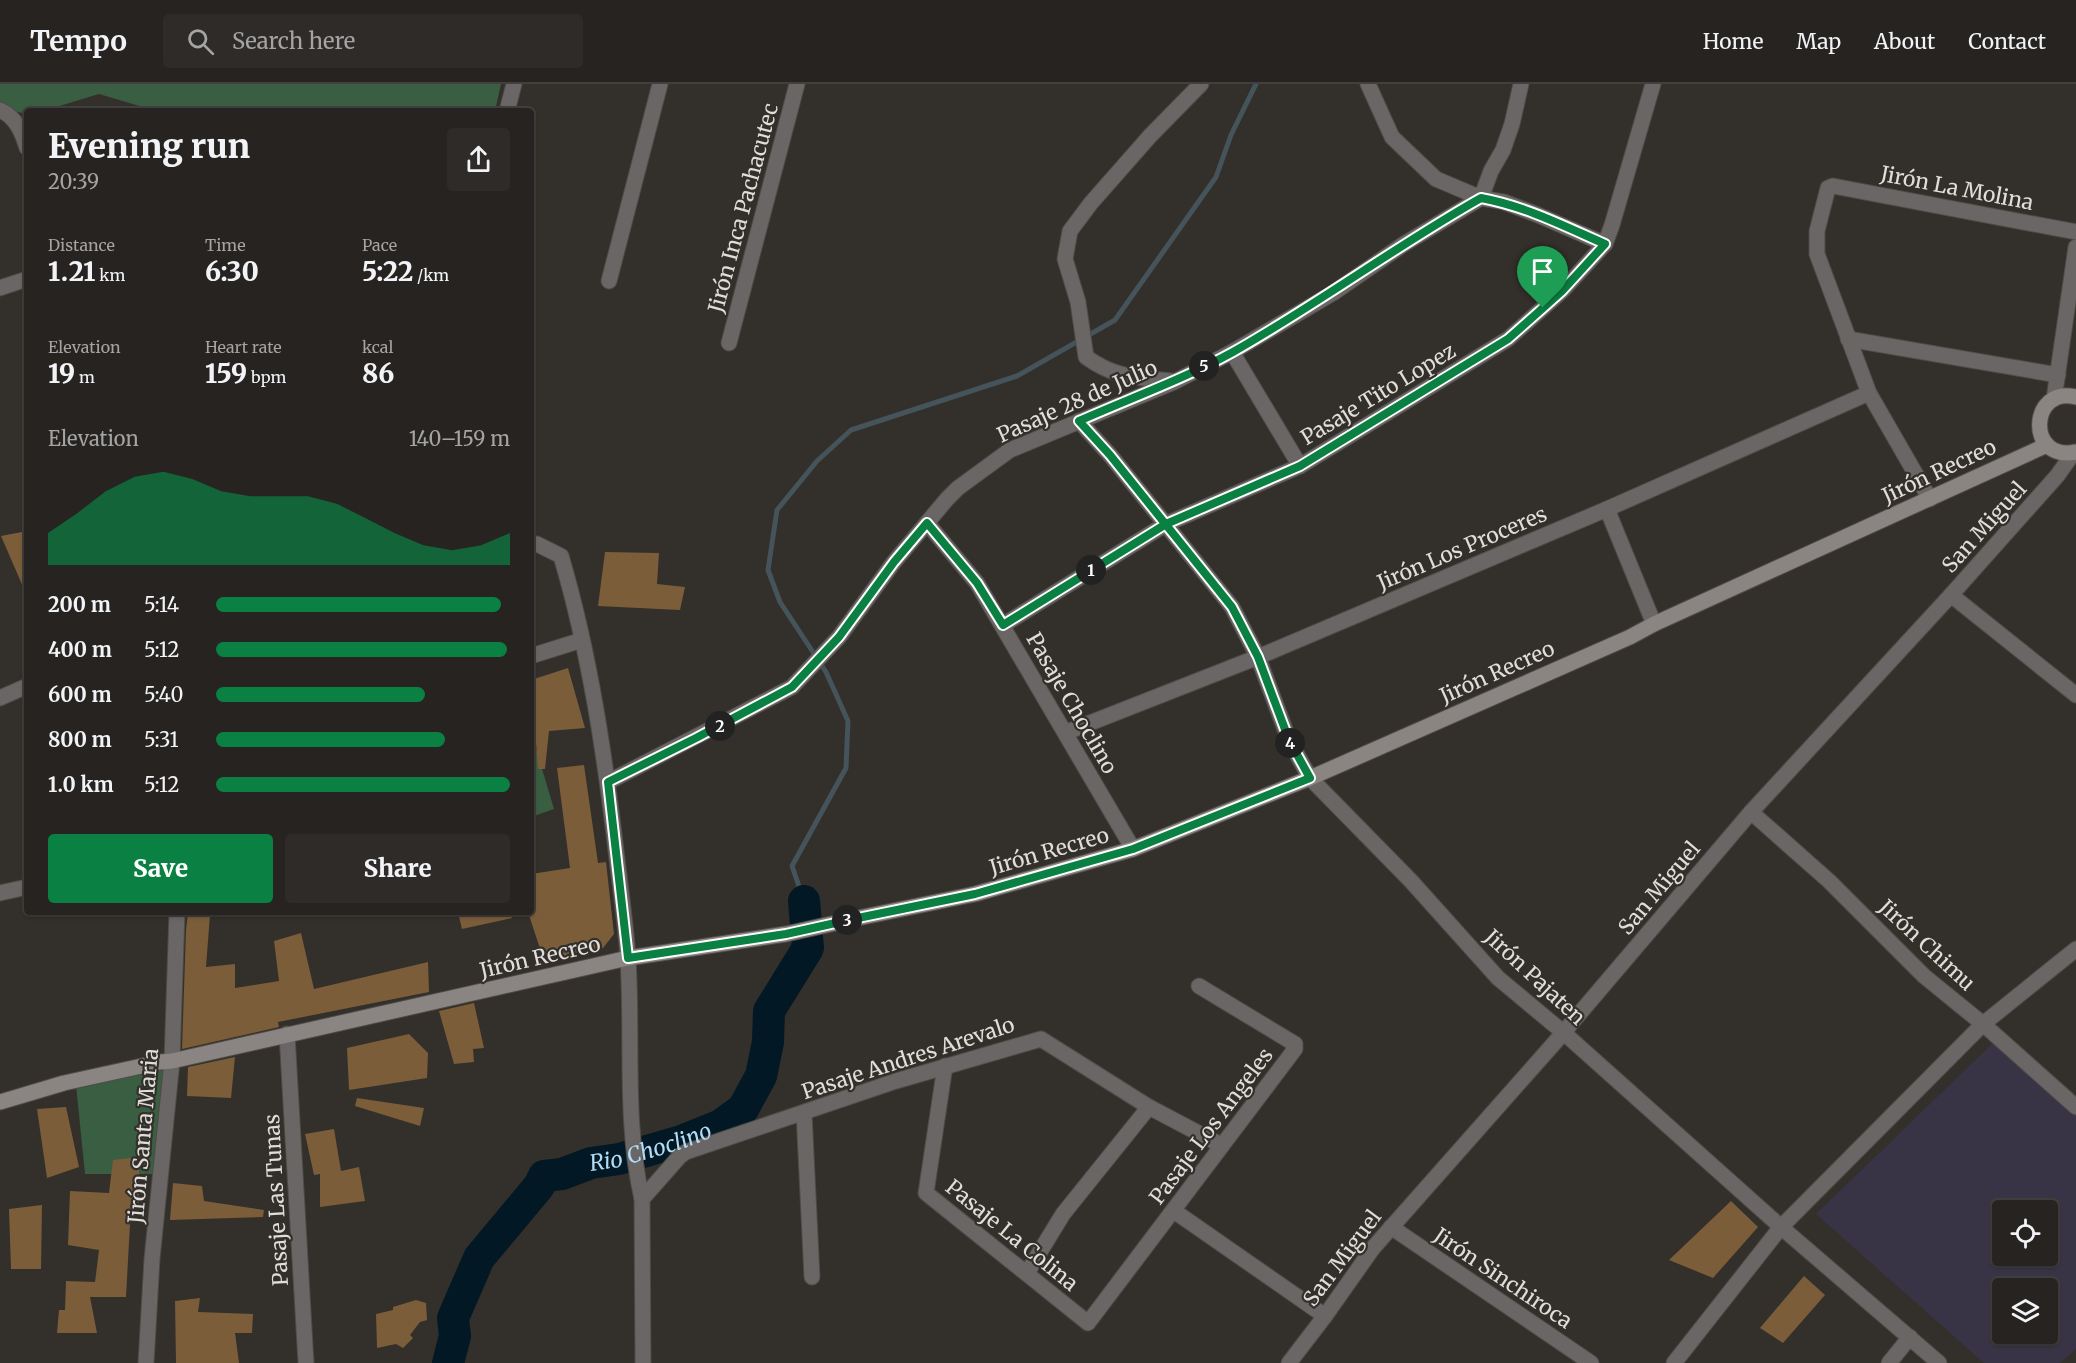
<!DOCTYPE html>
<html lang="en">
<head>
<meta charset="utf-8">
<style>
	:root { --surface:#262320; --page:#2e2b29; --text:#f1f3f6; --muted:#a4a4a5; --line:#42403e; --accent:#0b8043 }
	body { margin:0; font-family:Merriweather,serif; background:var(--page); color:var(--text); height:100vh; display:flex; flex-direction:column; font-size:22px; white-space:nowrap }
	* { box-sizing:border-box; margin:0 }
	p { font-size:20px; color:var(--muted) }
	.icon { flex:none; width:33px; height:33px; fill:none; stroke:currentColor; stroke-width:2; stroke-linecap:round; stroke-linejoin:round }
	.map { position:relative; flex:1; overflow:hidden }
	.sheet { position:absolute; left:24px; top:24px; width:510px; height:807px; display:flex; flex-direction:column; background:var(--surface); border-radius:6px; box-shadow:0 2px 4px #0004,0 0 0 2px var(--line) }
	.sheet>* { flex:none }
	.buttons { position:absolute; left:1992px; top:1116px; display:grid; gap:12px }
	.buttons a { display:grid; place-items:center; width:66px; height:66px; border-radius:6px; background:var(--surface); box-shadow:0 2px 4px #0004,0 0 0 2px var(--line); font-size:30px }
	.pin { position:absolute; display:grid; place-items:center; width:51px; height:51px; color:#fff; margin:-62px -26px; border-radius:50% 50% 50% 0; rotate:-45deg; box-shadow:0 0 6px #0007 }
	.pin .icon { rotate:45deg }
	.km { position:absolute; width:30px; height:30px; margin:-15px; border-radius:50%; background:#222; color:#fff; font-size:16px; line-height:30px; text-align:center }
	.round { display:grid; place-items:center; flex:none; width:63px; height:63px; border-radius:6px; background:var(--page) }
	.overview { display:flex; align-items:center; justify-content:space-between; height:102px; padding:0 24px }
	h1 { font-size:33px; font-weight:800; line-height:45px }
	.figures { display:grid; grid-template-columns:repeat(3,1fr); gap:9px; height:102px; padding:6px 24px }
	.figures div { display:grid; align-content:center }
	.figures b { font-size:26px; font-weight:800 }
	.figures small { font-size:16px; font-weight:400 }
	.figures p { font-size:16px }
	.chart { height:168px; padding:12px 24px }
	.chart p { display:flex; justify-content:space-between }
	.chart svg { width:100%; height:108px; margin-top:6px; fill:var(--accent); opacity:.7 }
	.action { display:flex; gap:12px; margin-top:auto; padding:12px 24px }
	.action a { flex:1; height:69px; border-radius:6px; background:var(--accent); color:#fff; font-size:24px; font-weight:800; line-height:69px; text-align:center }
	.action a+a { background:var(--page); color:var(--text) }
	ul { padding:0 24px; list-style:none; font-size:20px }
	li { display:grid; grid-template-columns:96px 72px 1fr; align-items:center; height:45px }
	li i { height:15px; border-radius:8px; background:var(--accent) }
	header { display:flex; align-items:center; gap:36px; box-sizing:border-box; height:84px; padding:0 30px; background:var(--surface); border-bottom:2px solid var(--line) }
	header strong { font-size:28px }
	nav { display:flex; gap:33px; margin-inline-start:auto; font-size:21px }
	.search { width:420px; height:54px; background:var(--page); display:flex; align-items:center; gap:15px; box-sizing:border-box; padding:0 21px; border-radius:6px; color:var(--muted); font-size:22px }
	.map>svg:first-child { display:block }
</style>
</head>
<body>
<header>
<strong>Tempo</strong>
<div class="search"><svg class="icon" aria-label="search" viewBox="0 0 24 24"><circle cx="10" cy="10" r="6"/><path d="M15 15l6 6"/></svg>Search here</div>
<nav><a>Home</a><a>Map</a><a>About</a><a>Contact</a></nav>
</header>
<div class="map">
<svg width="2076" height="1279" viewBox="0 0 2076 1279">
	<rect width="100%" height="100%" fill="#332f2a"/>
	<path fill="#393445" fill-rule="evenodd" d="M1994,958l82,73v234l-16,14h-76l-168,-149zM2002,1126h46v46h-46zM2002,1204h46v46h-46z"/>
	<g fill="#3a5e41">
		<path d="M0,0h501l-6,27h-339l-57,-17 -56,17h-16v3l-18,-4 -9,-6z"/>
		<path d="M531,648l23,77 -23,8z"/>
		<path d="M164,979l-8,111h-71l-9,-89z"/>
	</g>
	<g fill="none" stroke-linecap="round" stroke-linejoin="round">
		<path stroke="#45535b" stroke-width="5" d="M804,817l-12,-35 54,-98 2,-47 -22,-49 -46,-70 -12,-32 9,-60 40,-49 34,-31 166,-54 98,-56 101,-143 15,-42 25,-51"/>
		<path stroke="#021824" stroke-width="32" id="s1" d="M448,1279l7,-27 -2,-18 26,-60 60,-72 5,-10 18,-2 29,-11 28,-4 62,-18 40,-16 22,-16 18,-33 7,-34 1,-31 39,-63 -4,-47"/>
	</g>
	<g fill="#7b5d3a">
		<path d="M27,447v65l-26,-60z"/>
		<path d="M605,468l54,1 -2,31 28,3 -5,23 -82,-4z"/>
		<path d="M568,584l17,60 -36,3 -4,38h-7l-7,-89z"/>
		<path d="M584,681l14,98 8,-1 8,72 -11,14 -59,13 -16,-49h3v-38l39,-6 -13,-100z"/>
		<path d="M188,828l22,3 -4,52 29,-3v24l44,-7 -5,-40 27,-8 13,56 114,-27 1,30 -151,30 1,5 -97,22 4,-119z"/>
		<path d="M458,828h53l1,6 -50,11z"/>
		<path d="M474,919l10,45 -11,1 1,13 -20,2 -15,-53z"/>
		<path d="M409,950l19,19 -1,25 -78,12 -2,-42z"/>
		<path d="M235,973l-4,41 -44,-2 1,-29z"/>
		<path d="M357,1014l67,10 -4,18 -65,-20z"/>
		<path d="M66,1023l13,60 -32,11 -10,-69z"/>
		<path d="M334,1045l7,42 18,-4 6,34 -45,6v-33l-6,1 -9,-41z"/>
		<path d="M139,1073v49h-8l-5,91h-36l7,36h-40l2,-23h6l1,-29 29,1 4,-32 -31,-5 2,-54 39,2 4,-33z"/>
		<path d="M173,1099l29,3 2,15 60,9 -1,7 -93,3z"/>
		<path d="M1731,1117l27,26 -45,51 -44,-18z"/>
		<path d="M42,1121l-1,64h-30l-2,-60z"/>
		<path d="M1804,1192l21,19 -42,48 -23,-15z"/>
		<path d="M200,1214l-2,14 55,2 -1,19h-17l4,30h-63l-1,-62z"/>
		<path d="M416,1216l10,3 1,17 -7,2 -10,13 3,3 -10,10 -7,-4 -19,4 -1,-34 17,-4v-3z"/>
	</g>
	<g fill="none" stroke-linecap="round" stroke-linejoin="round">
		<g stroke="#4f4b46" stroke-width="17">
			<g id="minor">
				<path d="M1368,0l24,53 44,42 45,19 23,4 34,13 67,29"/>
				<path d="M0,26c16,7 22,22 27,38"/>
				<path d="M507,27l7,-27"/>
				<path d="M609,197l51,-197"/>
				<path d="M1848,255l210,36"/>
				<path d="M729,259l68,-259"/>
				<path d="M1232,268l68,114"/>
				<path d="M1171,297c-35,-4 -56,-3 -85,-24l-8,-55 -13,-43 5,-28 21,-28 59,-67 51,-52"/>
				<path d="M2054,315l22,-152"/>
				<path d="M1079,337l31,34 122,152 26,50 31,83 21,38 101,103 87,97 66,55 217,194 158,136"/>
				<path d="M1930,415l-61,-106 -52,-139v-23l11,-43 5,-2 243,46"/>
				<path d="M1607,425l47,115"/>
				<path d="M927,439l50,60 156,266"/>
				<path d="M531,460h6l24,12c29,98 44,201 56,303 4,34 9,67 11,100 5,80 -4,162 14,240l1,164"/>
				<path d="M1951,511l125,100"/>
				<path d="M1003,541l163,-101 134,-58 208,-127 54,-48 43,-47 7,-19 41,-141"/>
				<path d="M531,572l51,-16"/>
				<path d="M0,614l27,-12"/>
				<path d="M1067,648l191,-75 349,-148 262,-116"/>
				<path d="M608,698l184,-95 47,-50 55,-75 53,-63 11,-11 52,-38 164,-68 58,-30 101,-59 71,-49 77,-46 10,-27 12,-21 9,-26 9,-40"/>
				<path d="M1751,728l78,69 95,95 59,48 93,83"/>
				<path d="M0,809l27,-6"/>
				<path d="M287,950l19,329"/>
				<path d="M945,982l-19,127 162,130 207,-274v-5l-96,-58"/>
				<path d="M804,1029l8,164"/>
				<path d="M642,1115l38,-43 6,-4 210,-71 145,-42 108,68 72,38"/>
				<path d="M1174,1127l151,105"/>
				<path d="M1391,1143l200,136"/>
				<path d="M1027,1189l36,-59 86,-107"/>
				<path d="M1289,1279l36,-47 48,-68 184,-208 194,-228 200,-217 106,-119 17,-24"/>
				<path d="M1889,1279l21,-26"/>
			</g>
		</g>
		<g stroke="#4f4b46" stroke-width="17">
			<g id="tertiary">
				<path d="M0,204l27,-9"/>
				<path d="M146,1279l6,-104 20,-198 5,-149"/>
				<path d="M1674,1279l107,-136 202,-203 93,-75"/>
			</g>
		</g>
		<g stroke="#4f4b46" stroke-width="17">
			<g id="secondary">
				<path d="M2076,313c-46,-12 -51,65 0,55"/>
				<path d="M0,1018l64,-19 96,-21 12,-1 456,-103 158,-24 72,-16 117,-24 158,-45 177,-71 320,-141 24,-13 393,-179"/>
			</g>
		</g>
		<use href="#minor" stroke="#696665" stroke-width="15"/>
		<use href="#tertiary" stroke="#696665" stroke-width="15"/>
		<use href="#secondary" stroke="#8a8582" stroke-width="15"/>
	</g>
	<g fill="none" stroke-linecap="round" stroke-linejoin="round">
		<g stroke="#fff" stroke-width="12">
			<path id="route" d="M1543,224l-35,31 -208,127 -134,58 -163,101 -26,-42 -50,-60 -33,39 -55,75 -47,50 -96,51 -88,44 20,176 158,-24 72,-16 117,-24 158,-45 177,-71 -21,-38 -31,-83 -26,-50 -122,-152 -31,-34c52,-23 105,-42 154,-69 85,-48 163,-106 248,-154 44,8 83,28 124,46l-43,47 -19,17"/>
		</g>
		<use href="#route" stroke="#0b8043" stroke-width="8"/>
	</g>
	<g text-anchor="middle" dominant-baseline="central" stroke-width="4.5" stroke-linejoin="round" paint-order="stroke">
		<g font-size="21" fill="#e0ddda" stroke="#332f2a">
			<text transform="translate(1957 104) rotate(11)">Jirón La Molina</text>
			<text transform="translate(743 124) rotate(-75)">Jirón Inca Pachacutec</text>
			<text transform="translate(1378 310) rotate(-31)">Pasaje Tito Lopez</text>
			<text transform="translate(1077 317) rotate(-24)">Pasaje 28 de Julio</text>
			<text transform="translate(1939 387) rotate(-25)">Jirón Recreo</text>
			<text transform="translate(1984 443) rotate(-48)">San Miguel</text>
			<text transform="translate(1462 464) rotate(-23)">Jirón Los Proceres</text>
			<text transform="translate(1497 588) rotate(-24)">Jirón Recreo</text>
			<text transform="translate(1072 619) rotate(60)">Pasaje Choclino</text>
			<text transform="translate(1049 767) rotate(-16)">Jirón Recreo</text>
			<text transform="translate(1659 804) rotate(-50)">San Miguel</text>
			<text transform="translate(1927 861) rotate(43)">Jirón Chimu</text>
			<text transform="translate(540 873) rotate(-13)">Jirón Recreo</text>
			<text transform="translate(1535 893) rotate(43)">Jirón Pajaten</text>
			<text transform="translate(908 974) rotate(-18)">Pasaje Andres Arevalo</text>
			<text transform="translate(1211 1042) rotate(-53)">Pasaje Los Angeles</text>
			<text transform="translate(143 1052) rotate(-85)">Jirón Santa Maria</text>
			<text transform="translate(276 1116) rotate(-93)">Pasaje Las Tunas</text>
			<text transform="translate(1012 1151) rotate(39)">Pasaje La Colina</text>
			<text transform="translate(1342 1174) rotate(-53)">San Miguel</text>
			<text transform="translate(1503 1194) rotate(34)">Jirón Sinchiroca</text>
		</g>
		<g font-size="22" font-style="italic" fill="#b2dcf5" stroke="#332f2a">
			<text stroke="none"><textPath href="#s1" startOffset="327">Rio Choclino</textPath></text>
		</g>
	</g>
</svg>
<div class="buttons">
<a><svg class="icon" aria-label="locate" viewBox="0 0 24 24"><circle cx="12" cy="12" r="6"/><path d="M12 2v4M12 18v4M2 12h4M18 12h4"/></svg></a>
<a><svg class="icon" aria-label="layers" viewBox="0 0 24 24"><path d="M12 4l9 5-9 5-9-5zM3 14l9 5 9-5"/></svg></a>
</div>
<div class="pin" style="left:1543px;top:224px;background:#1e9e55"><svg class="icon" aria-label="arrive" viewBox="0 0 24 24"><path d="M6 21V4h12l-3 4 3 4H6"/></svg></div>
<b class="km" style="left:1091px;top:486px">1</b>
<b class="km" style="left:720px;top:642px">2</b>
<b class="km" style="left:847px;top:836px">3</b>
<b class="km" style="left:1290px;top:659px">4</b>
<b class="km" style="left:1204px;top:282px">5</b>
<section class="sheet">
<div class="overview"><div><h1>Evening run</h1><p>20:39</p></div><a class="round"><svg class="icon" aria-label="share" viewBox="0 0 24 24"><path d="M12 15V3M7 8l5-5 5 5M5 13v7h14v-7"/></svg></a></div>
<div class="figures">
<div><p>Distance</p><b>1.21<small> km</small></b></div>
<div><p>Time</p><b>6:30</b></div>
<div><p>Pace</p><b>5:22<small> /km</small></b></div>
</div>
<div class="figures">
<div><p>Elevation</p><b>19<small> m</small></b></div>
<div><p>Heart rate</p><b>159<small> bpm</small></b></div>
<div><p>kcal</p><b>86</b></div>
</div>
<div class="chart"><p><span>Elevation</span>140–159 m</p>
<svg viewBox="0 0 160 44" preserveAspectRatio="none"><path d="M0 44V31L10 23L20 14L30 8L40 6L50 9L60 14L70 16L80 16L90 16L100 19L110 25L120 31L130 36L140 38L150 36L160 31V44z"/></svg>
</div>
<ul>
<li><b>200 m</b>5:14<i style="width:97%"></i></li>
<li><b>400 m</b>5:12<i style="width:99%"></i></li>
<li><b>600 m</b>5:40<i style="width:71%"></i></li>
<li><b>800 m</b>5:31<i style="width:78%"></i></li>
<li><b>1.0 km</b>5:12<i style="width:100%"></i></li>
</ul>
<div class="action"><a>Save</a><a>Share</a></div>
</section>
</div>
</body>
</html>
